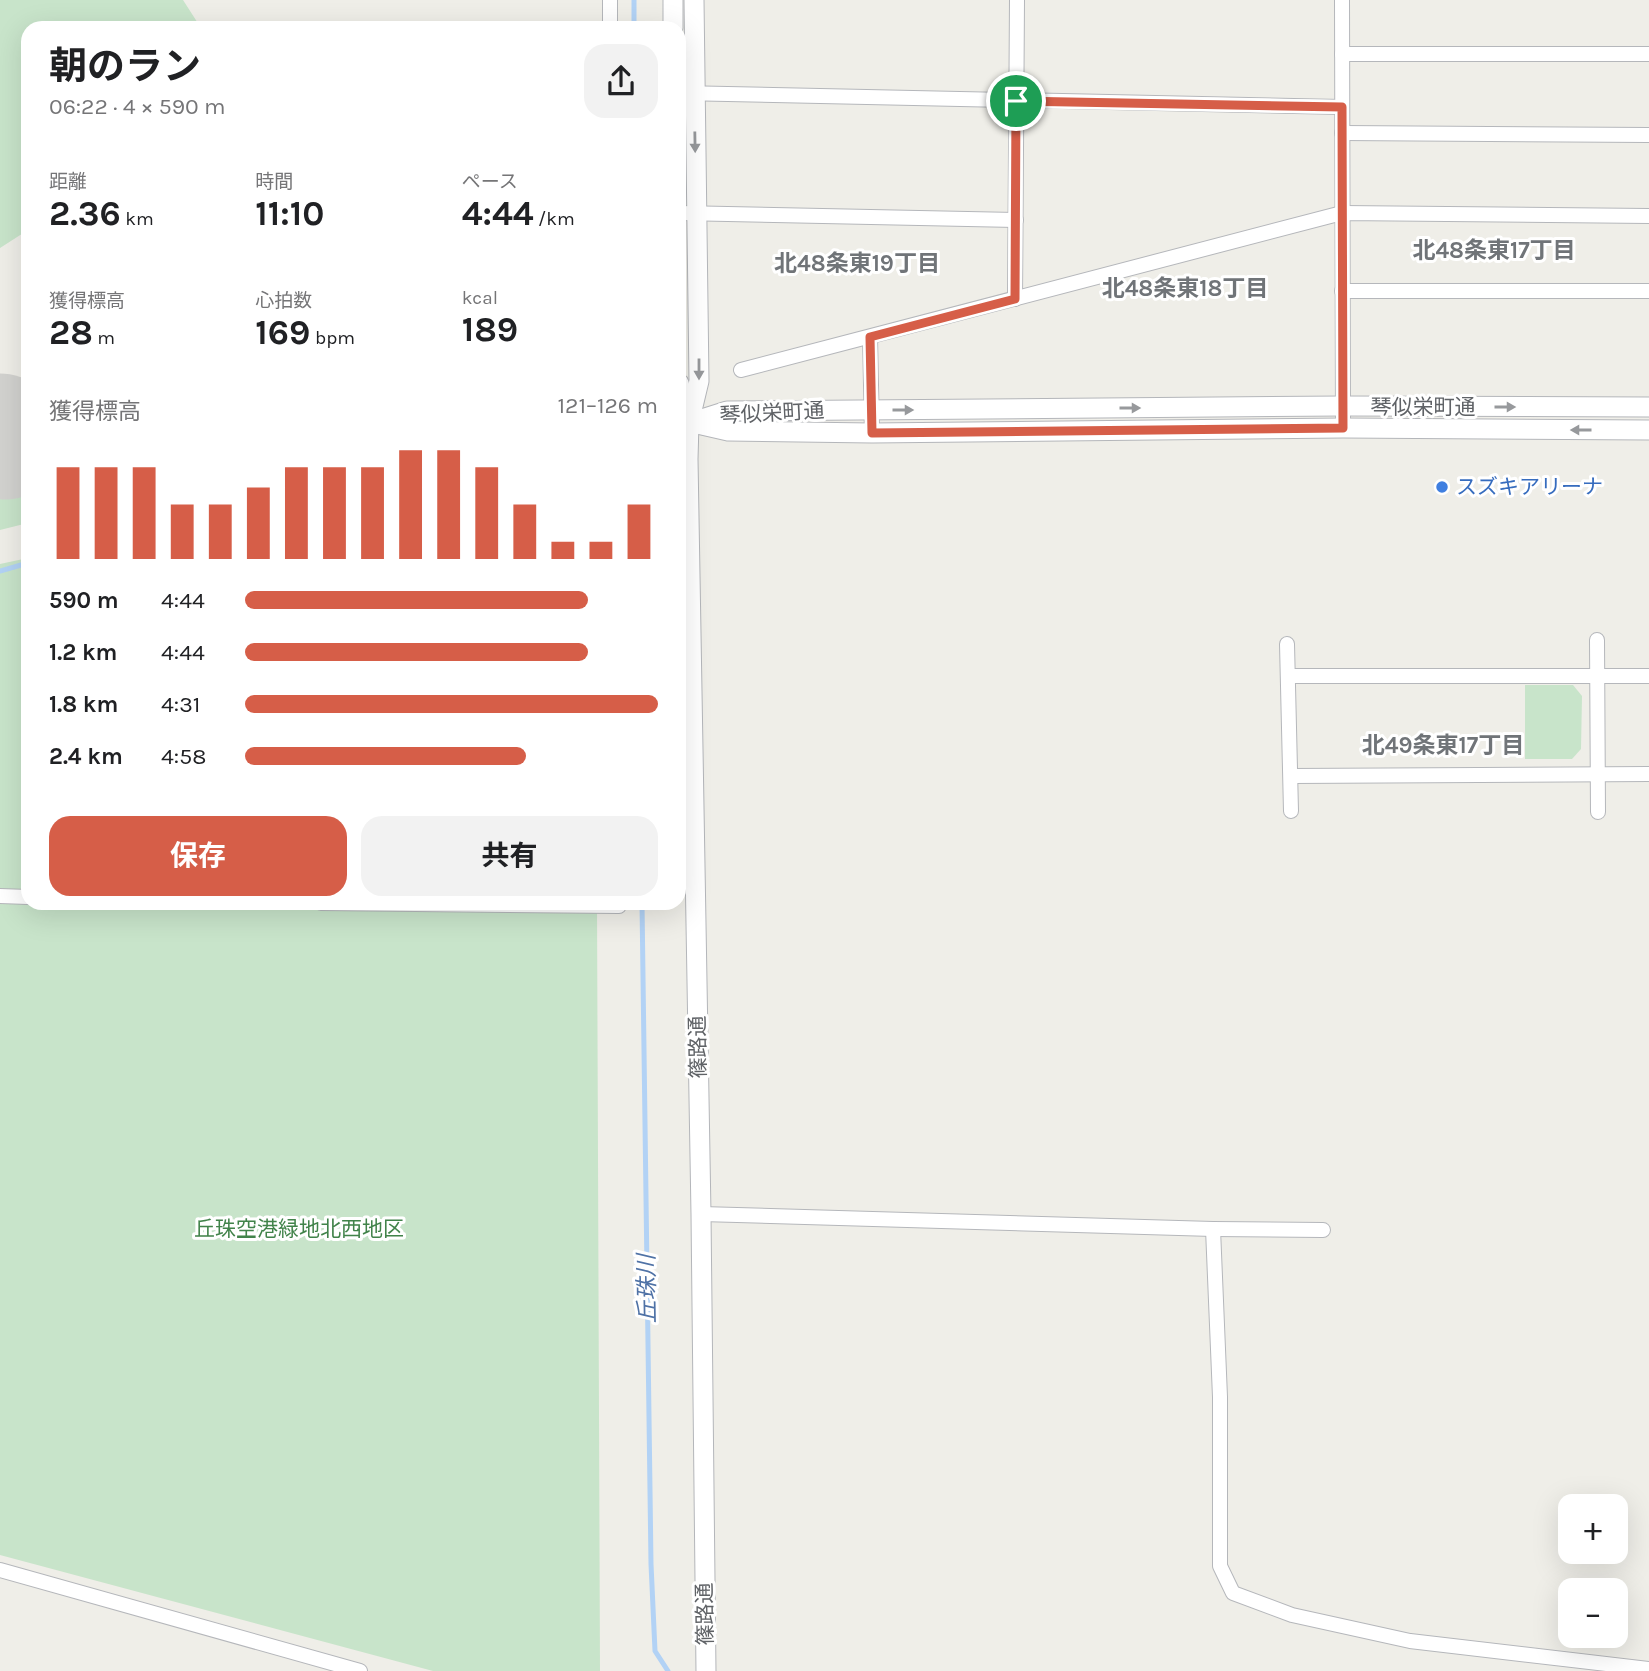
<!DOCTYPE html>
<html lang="ja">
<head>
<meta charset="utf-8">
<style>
	:root { --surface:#fff; --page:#f2f2f2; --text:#202124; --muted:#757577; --accent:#d65e48 }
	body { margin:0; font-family:Karla,"Noto Sans JP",sans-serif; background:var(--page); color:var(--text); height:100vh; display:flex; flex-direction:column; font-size:26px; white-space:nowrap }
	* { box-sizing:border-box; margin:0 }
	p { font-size:23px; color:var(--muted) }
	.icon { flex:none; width:38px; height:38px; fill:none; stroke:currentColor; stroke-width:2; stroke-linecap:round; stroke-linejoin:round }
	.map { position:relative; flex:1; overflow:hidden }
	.drawer { position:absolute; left:21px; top:21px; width:665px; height:889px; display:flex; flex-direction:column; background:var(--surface); border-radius:21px; box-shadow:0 7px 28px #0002 }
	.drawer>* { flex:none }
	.tools { position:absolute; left:1558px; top:1494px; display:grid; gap:14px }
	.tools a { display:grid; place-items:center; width:70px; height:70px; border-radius:14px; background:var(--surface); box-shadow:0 7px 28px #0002; font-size:35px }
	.pin { position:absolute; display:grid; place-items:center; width:60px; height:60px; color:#fff; margin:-30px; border:4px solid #fff; border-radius:50%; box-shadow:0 2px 7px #0007 }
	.round { display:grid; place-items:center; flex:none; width:74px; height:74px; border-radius:21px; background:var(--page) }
	.summary { display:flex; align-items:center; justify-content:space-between; height:119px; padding:0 28px }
	h1 { font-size:38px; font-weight:700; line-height:52px }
	.figures { display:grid; grid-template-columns:repeat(3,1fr); gap:10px; height:119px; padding:7px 28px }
	.figures div { display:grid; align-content:center }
	.figures b { font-size:35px; font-weight:700 }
	.figures small { font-size:19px; font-weight:400 }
	.figures p { font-size:19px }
	.chart { height:196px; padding:14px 28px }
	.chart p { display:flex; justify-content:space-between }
	.chart svg { width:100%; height:126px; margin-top:7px; stroke:var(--accent); stroke-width:6 }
	.button { display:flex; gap:14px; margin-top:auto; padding:14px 28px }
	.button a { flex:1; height:80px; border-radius:21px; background:var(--accent); color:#fff; font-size:28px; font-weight:700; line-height:80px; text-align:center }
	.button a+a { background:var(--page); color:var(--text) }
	ul { padding:0 28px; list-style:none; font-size:23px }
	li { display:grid; grid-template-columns:112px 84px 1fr; align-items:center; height:52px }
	li i { height:18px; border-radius:9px; background:var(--accent) }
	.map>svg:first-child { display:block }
</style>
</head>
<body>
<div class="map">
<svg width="1649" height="1671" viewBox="0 0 1649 1671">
	<rect width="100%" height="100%" fill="#efeee8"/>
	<g fill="#c8e4ca">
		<path d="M0,0h183l18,28h-173v202l-28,18z"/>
		<path d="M28,430v93l-28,7v-82z"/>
		<path d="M28,558v345h569l3,768h-167l-433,-116v-991z"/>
		<path d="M1525,685h48l9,11 -1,53 -9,10h-47z"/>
	</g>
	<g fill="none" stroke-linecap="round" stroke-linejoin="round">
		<g stroke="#b2d2f5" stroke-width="5">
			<path d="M634,0v28"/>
			<path d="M0,571l28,-8"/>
			<path d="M642,903l9,661 4,87 13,20"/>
		</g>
		<path stroke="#d2d2cf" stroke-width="119" d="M0,433l5,7"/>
		<g stroke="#b5b7bb" stroke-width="16">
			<g id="street">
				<path d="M610,0v28"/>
				<path d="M1342,0l1,428"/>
				<path d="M1342,54h307"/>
				<path d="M679,93l663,14"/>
				<path d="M1342,133l307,2"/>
				<path d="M679,213l337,7"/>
				<path d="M1342,291h307"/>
				<path d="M1015,299l2,-299"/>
				<path d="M870,337l2,96"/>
				<path d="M741,370l601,-157 307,3"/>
				<path d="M1597,640l1,172"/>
				<path d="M1287,644l4,167"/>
				<path d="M1288,676h361"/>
				<path d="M1292,776l357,-2"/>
				<path d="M0,896l28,1"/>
				<path d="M321,903l298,3"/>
				<path d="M701,1214l512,15 110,1"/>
				<path d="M1213,1229l7,168v169l13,27 59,22 118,26 239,28"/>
				<path d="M0,1570l360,101"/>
			</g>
		</g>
		<g stroke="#b4b6ba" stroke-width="21">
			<g id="secondary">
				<path d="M673,0v28"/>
				<path d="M694,0l5,381 -10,42 -1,36 13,755 5,457"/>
				<path d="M679,383l9,35"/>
				<path d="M689,423l38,-12 616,-5 306,1"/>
				<path d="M693,423l35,8 144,2 471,-5 306,2"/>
			</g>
		</g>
		<use href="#street" stroke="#fff" stroke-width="14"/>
		<use href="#secondary" stroke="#fff" stroke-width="19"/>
	</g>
	<defs><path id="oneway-solid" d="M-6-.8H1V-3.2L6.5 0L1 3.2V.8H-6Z" transform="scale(1.75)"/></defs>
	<g fill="#97999c">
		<use href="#oneway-solid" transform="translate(695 142) rotate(89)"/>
		<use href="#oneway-solid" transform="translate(699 369) rotate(90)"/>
		<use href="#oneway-solid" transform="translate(1505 407)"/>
		<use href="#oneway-solid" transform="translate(1130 408)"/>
		<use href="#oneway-solid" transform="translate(903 410)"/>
		<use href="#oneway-solid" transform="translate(1581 430) rotate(-180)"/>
	</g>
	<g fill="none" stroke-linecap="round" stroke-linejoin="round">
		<g stroke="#fff" stroke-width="14">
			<path id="route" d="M1016,101l326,6 1,321 -471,5 -2,-96 145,-38z"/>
		</g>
		<use href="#route" stroke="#d65e48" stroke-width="9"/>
	</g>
	<circle fill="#3f7fe0" stroke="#fff" stroke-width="2.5" cx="1442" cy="487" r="7"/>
	<g text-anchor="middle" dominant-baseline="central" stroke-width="6" stroke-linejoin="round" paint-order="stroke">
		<g font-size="21" fill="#5f6266" stroke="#fff">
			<text x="1423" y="407">琴似栄町通</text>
			<text transform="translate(772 413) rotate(-3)">琴似栄町通</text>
			<text transform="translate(698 1047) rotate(-91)">篠路通</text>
			<text transform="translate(705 1614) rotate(-91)">篠路通</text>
		</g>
		<g font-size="21" fill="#366cbe" stroke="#fff" text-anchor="start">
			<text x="1456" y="487">スズキアリーナ</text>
		</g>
		<g font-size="21" fill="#41834a" stroke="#fff">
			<text x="299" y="1229">丘珠空港緑地北西地区</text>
		</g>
		<g font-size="23" font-weight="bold" fill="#707478" stroke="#fff">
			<text x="1494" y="250">北48条東17丁目</text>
			<text x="857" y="263">北48条東19丁目</text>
			<text x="1185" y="288">北48条東18丁目</text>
			<text x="1443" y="745">北49条東17丁目</text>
		</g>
		<g font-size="23" font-style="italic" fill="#4f72a6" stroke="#fff">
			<text transform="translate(647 1289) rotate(-91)">丘珠川</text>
		</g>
	</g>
</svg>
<div class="tools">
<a>+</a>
<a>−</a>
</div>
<div class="pin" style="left:1016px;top:101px;background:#1e9e55"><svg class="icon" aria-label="arrive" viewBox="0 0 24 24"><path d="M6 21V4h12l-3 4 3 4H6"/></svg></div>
<section class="drawer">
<div class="summary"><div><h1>朝のラン</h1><p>06:22 · 4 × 590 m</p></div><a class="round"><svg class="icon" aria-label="share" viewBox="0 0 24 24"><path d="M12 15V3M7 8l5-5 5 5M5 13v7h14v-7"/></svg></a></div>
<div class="figures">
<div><p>距離</p><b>2.36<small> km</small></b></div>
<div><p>時間</p><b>11:10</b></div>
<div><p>ペース</p><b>4:44<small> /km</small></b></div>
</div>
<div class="figures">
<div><p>獲得標高</p><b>28<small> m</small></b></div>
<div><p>心拍数</p><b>169<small> bpm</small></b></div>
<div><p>kcal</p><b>189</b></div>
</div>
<div class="chart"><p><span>獲得標高</span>121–126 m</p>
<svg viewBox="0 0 160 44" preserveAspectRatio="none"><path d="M5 44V12M15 44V12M25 44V12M35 44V25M45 44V25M55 44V19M65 44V12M75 44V12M85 44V12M95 44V6M105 44V6M115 44V12M125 44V25M135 44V38M145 44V38M155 44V25"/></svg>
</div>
<ul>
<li><b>590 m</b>4:44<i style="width:83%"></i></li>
<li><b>1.2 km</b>4:44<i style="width:83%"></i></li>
<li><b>1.8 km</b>4:31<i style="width:100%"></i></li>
<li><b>2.4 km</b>4:58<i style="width:68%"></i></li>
</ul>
<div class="button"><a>保存</a><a>共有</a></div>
</section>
</div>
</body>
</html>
